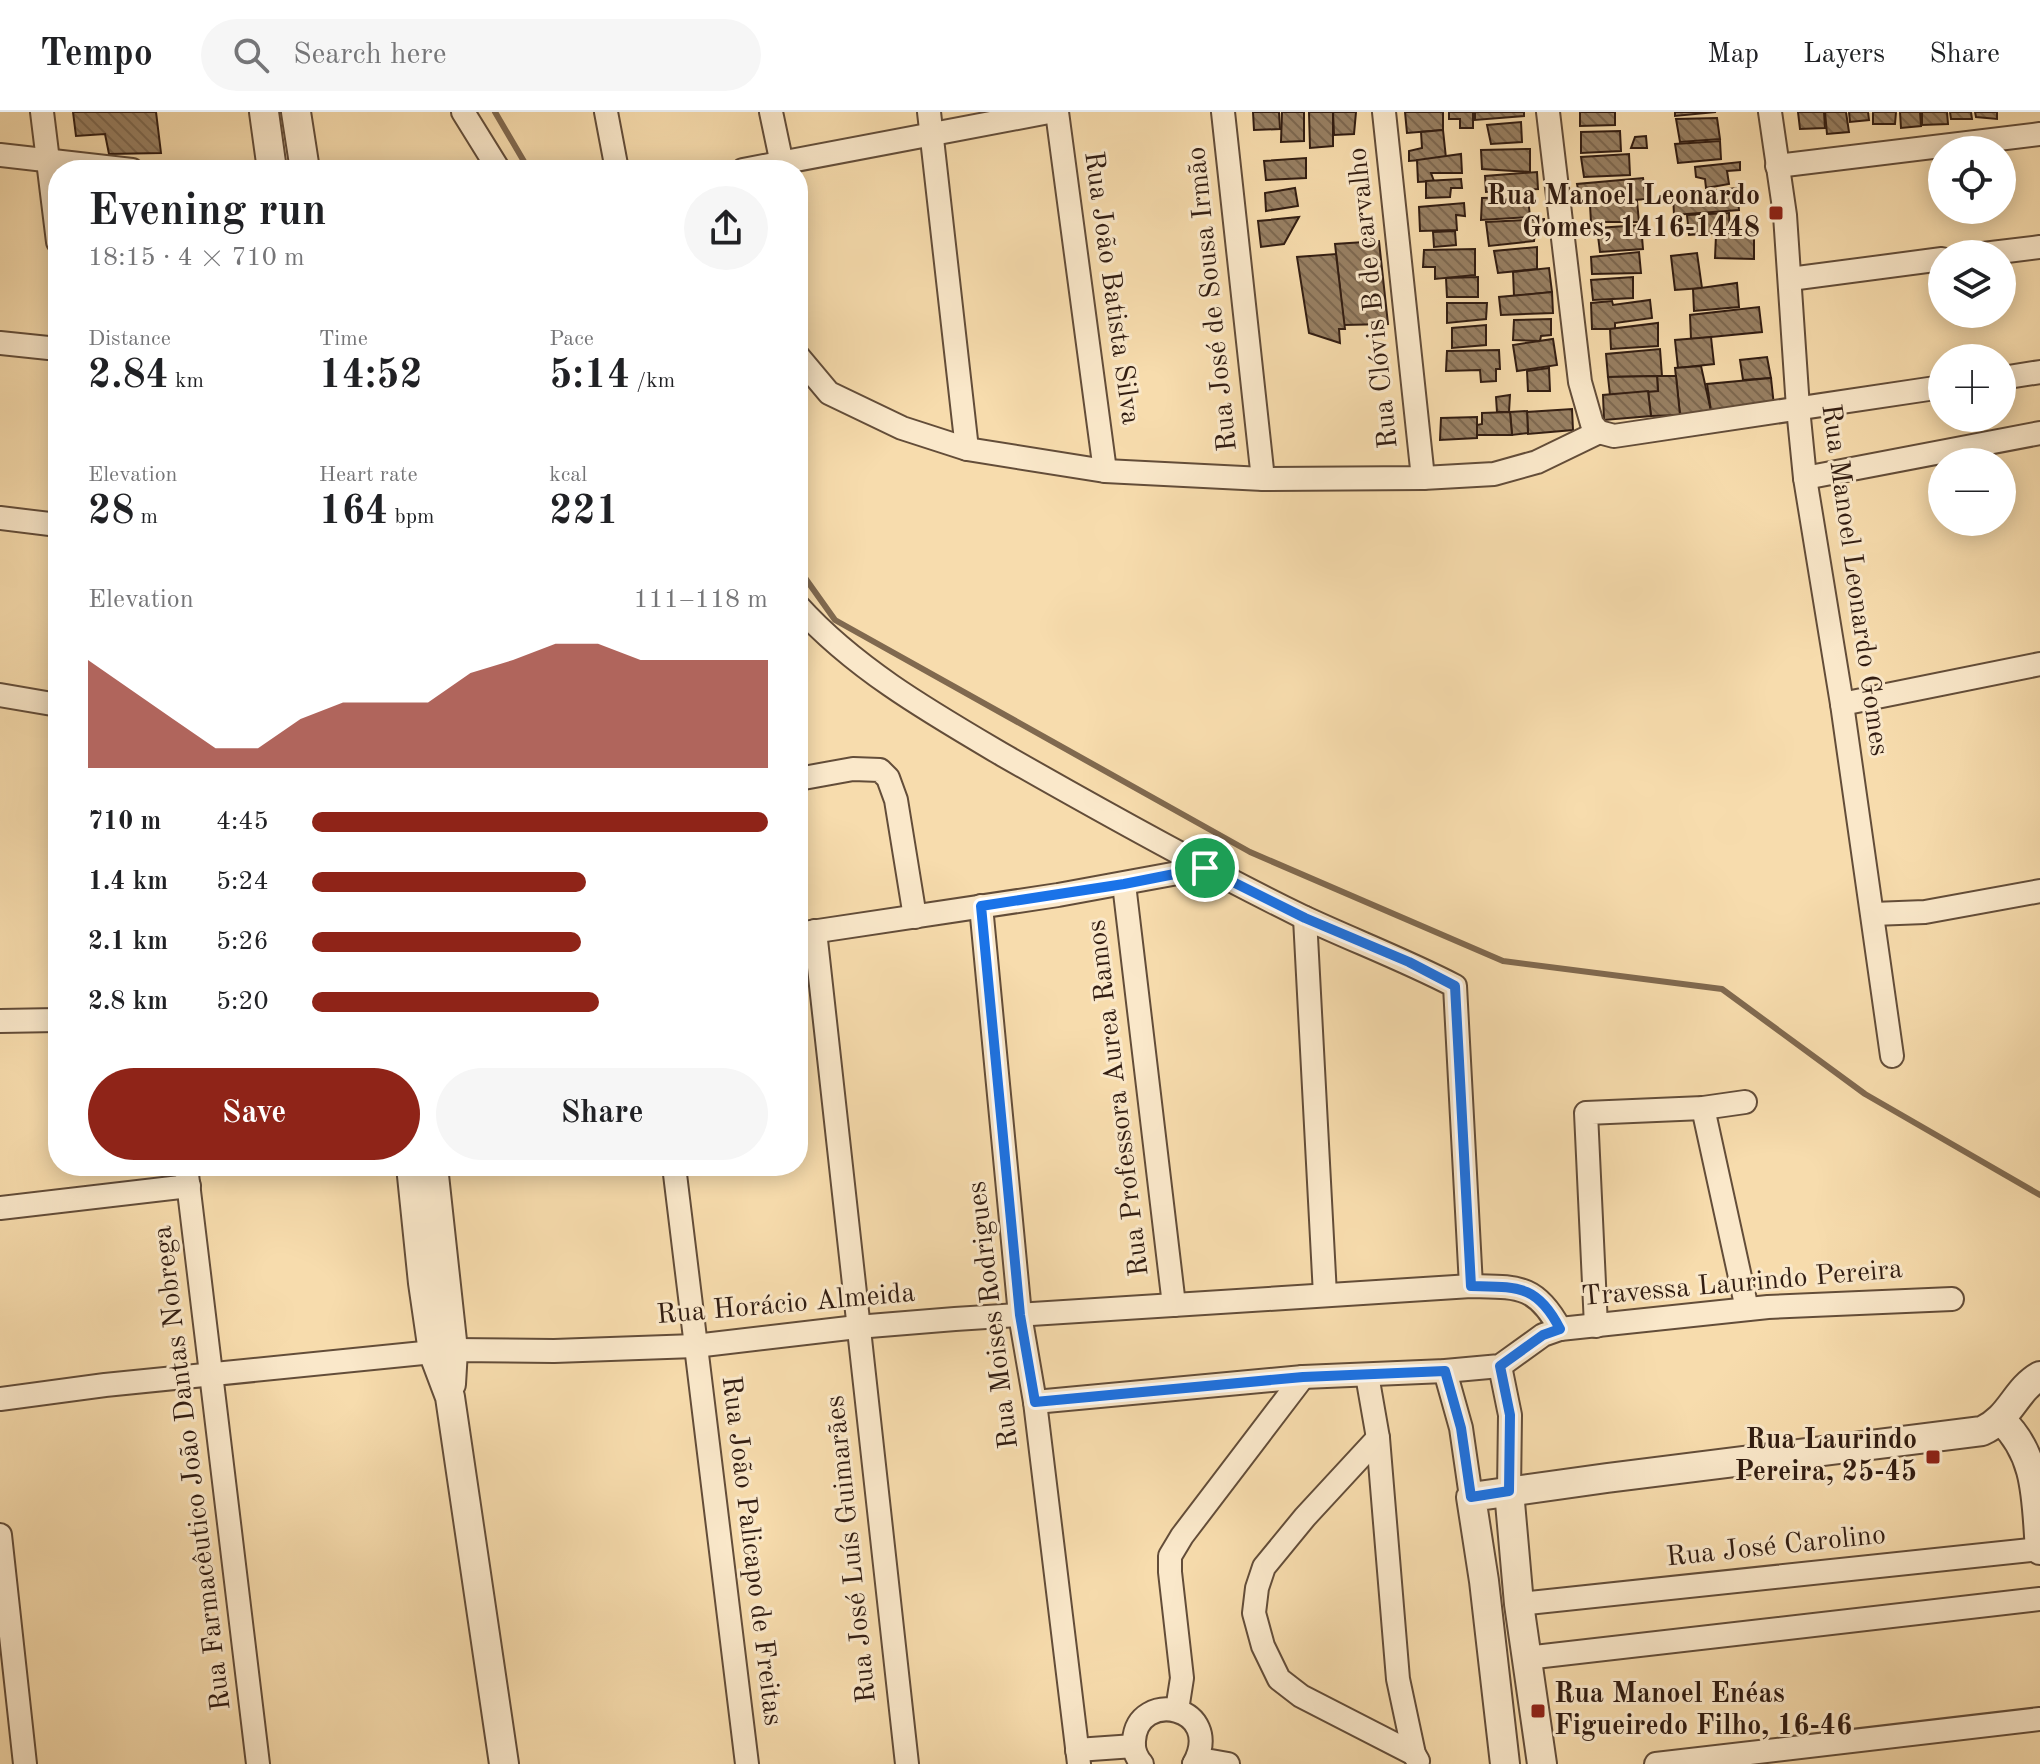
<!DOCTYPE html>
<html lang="en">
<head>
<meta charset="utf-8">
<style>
	:root { --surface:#fff; --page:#f6f6f6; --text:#202124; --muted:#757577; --line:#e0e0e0; --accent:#8f2418 }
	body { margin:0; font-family:"Old Standard TT",serif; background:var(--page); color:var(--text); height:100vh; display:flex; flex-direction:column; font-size:30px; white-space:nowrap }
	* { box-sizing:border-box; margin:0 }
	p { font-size:26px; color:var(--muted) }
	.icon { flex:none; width:44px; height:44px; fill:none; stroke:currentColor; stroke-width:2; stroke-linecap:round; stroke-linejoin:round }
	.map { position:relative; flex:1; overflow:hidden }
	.drawer { position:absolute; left:48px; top:48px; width:760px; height:1016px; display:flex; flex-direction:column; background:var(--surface); border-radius:32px; box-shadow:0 4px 20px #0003 }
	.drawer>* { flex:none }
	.fabs { position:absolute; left:1928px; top:24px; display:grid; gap:16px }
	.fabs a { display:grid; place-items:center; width:88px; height:88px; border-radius:50%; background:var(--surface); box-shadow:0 4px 20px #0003; font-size:40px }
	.pin { position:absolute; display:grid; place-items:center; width:68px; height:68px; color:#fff; margin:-34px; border:4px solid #fff; border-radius:50%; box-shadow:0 2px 8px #0007 }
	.round { display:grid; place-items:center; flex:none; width:84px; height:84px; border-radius:42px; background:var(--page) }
	.overview { display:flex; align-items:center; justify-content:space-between; height:136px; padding:0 40px }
	h1 { font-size:44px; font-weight:700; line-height:60px }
	.stats { display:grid; grid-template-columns:repeat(3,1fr); gap:12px; height:136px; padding:8px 40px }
	.stats div { display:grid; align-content:center }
	.stats b { font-size:40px; font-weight:700 }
	.stats small { font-size:22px; font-weight:400 }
	.stats p { font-size:22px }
	.chart { height:224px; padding:16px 40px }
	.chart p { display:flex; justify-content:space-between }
	.chart svg { width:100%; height:144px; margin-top:8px; fill:var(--accent); opacity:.7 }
	.button { display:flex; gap:16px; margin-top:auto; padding:16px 40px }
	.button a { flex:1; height:92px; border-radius:48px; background:var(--accent); color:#fff; font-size:32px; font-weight:700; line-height:92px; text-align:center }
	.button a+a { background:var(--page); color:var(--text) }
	ul { padding:0 40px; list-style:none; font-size:26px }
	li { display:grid; grid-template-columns:128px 96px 1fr; align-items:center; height:60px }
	li i { height:20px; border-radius:10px; background:var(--accent) }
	header { display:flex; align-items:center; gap:48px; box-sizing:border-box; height:112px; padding:0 40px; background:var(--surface); border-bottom:2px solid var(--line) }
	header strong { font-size:38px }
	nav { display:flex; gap:44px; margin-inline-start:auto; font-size:28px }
	.search { width:560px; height:72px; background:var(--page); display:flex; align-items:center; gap:20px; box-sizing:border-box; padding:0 28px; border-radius:44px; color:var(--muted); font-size:30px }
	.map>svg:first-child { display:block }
</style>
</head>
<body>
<header>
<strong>Tempo</strong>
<div class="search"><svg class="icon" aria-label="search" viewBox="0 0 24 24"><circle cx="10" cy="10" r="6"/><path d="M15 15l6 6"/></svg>Search here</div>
<nav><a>Map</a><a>Layers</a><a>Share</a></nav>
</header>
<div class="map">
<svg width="2040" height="1652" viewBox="0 0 2040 1652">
	<defs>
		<pattern id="building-back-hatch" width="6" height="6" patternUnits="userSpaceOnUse" patternTransform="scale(2)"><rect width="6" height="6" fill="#988063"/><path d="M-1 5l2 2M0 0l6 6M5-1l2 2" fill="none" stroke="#7d6850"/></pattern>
	</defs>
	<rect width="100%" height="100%" fill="#f7dcad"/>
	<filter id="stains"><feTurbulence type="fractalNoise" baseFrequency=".0025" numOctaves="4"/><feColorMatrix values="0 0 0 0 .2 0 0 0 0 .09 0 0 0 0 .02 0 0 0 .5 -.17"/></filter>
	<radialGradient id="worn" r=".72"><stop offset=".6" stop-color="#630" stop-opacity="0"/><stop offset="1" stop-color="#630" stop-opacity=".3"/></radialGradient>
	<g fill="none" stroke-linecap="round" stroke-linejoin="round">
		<g stroke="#80694f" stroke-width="6">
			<path d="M495,0l34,58"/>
			<path d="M798,456l37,52 415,232 253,109 219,28 143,105 175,101"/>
		</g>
	</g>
	<g fill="url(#building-back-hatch)" stroke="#321d12" stroke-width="2">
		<path d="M73,0h83l5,41 -52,1 -4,-20 -29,2z"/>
		<path d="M1253,0h26l1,17 -26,1z"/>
		<path d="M1282,0h22v29l-23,1z"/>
		<path d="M1309,0h24v34l-23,2z"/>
		<path d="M1333,0h23l-2,22 -20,1z"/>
		<path d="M1405,0h38v18l-36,3z"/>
		<path d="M1449,0h24v16h-13v-9h-11z"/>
		<path d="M1475,0h49v4l-49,4z"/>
		<path d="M1580,0h35v13l-35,1z"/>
		<path d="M1675,0h41l-41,4z"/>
		<path d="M1798,0h26l1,16 -25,1z"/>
		<path d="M1825,0h21l3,20 -22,2z"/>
		<path d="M1849,0h19l1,8 -19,2z"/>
		<path d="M1873,0h23l-1,12h-22z"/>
		<path d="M1900,0h20l1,14 -20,2z"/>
		<path d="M1922,0h25l1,12 -26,1z"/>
		<path d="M1950,0h21l1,7h-21z"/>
		<path d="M1975,0h22v7l-21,-2z"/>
		<path d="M1717,6l3,21 -40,3 -4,-23z"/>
		<path d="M1521,10l1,20 -31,2 -4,-19z"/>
		<path d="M1443,18l3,28 -37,3v-10l13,-3 -1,-16z"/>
		<path d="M1620,19l1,20 -40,2v-21z"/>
		<path d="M1646,24l1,12h-16l4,-11z"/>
		<path d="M1720,29l1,18 -43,4 -3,-19z"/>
		<path d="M1530,37v23l-48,-3 -1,-19z"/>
		<path d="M1461,42l1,19h-31l3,8 -16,1 -1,-22z"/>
		<path d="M1629,42l1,21 -46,2 -3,-20z"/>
		<path d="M1306,46v20l-40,2 -2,-19z"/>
		<path d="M1740,50v8l-13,1 2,13 -23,4 -1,-9 -9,-2 -1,-10z"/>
		<path d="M1537,60l1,17 -52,3 -1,-16z"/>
		<path d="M1643,66l3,21 -65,5 -4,-20z"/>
		<path d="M1461,67l1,9h-11l-1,9 -24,1v-17z"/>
		<path d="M1295,76l3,18 -32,5 -1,-18z"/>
		<path d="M1737,76l2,22 -65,5 -1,-21z"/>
		<path d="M1528,85l2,20 -49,3 1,-22z"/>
		<path d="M1637,89l2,21h-48l-1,-17z"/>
		<path d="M1464,91l1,13 -9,-1 1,15 -37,1 -1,-24z"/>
		<path d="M1729,101l1,19 -41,3 -2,-20z"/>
		<path d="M1299,105l-15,27 -23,3 -3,-26z"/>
		<path d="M1544,107v7h-8l-2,15 -45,5 -3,-24z"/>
		<path d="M1641,113l2,24 -43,3 -3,-24z"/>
		<path d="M1455,119l1,14 -22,2 -1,-15z"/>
		<path d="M1754,120v27l-39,-1 1,-23z"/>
		<path d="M1379,129l9,83 -44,1 -9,-81z"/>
		<path d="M1537,135v22l-39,4 -4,-22z"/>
		<path d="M1475,137v26l-40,4v-12h-12l1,-17z"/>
		<path d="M1639,140l2,21 -49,1 -1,-17z"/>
		<path d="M1697,141l5,35 -27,2 -4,-34z"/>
		<path d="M1336,142l9,75h-6l1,14 -31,-10 -12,-76z"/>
		<path d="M1549,156l3,24 -38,4 -1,-24z"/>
		<path d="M1478,165v20h-31l-1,-19z"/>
		<path d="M1633,165v21l-40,2 -2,-20z"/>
		<path d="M1737,171l2,24 -45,4 -1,-22z"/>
		<path d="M1552,180l1,21 -52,2 -2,-18z"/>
		<path d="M1650,188l2,18 -37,5v6h-23l-1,-26 21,-2 1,4z"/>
		<path d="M1447,191h40l-1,16 -39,4z"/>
		<path d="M1759,195l3,25 -71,7 -1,-24z"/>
		<path d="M1551,207v16l-10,1 -1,5 -27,-1 1,-20z"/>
		<path d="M1658,211v23l-47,3 -1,-20z"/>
		<path d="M1486,213v20l-34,3v-20z"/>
		<path d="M1711,225l3,27 -36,4 -3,-28z"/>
		<path d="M1553,227l4,26 -40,6 -4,-26z"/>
		<path d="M1660,237l2,27 -54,1 -2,-23z"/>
		<path d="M1499,238l1,19h-4v12l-15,1 -1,-12 -34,1 1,-20z"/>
		<path d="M1767,245l4,21 -28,2 -3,-20z"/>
		<path d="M1701,254l10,45 -31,4 -5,-47z"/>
		<path d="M1549,256l1,23h-22l-1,-20z"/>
		<path d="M1657,264h19l4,39 -29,1 -3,-25h10z"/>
		<path d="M1657,264l1,15 -48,4 -2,-18z"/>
		<path d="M1771,266l3,28 -63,5 -4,-27z"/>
		<path d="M1648,279l3,25 -47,4 -1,-25z"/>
		<path d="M1510,283l-1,17h-12l-1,-15z"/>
		<path d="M1572,297l1,21 -45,4 -1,-22z"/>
		<path d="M1527,299l1,22 -16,2 -2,-23z"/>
		<path d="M1510,300l2,23h-35v-10l5,-1v-11z"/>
		<path d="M1477,305v21l-37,2 1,-22z"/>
	</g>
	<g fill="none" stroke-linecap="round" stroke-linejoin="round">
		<g stroke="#634d39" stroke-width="26">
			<g id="minor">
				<path d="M42,0l16,130"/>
				<path d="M463,0l36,58"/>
				<path d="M606,0l11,58"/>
				<path d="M771,0l11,52"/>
				<path d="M929,0l38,337"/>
				<path d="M1057,0l48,359"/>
				<path d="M1223,0l40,367"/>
				<path d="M1384,0l39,366"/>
				<path d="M1548,0l32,270 12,42 7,8"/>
				<path d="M1770,0l15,103 13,193 7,70 37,226 50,352"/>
				<path d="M0,43l132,15"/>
				<path d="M1777,54l263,-32"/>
				<path d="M743,58l306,-58"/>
				<path d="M1983,142l57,-7"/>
				<path d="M1790,167l152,-20"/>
				<path d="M0,231l58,6"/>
				<path d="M798,244l31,37 73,35 65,21 138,22 158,8 160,-1 71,-4 43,-12 62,-30"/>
				<path d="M2002,266l38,-6"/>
				<path d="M1599,320l15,4 328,-49"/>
				<path d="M1805,366l235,-45"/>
				<path d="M0,406l58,7"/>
				<path d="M798,494c57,63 132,106 205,149 98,56 196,111 298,161 51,24 104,44 154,70l16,300"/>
				<path d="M0,583l58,10"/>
				<path d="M1842,592l198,-40"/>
				<path d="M798,667l55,-10 27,1 8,8 8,22 19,117"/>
				<path d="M1124,772l50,421"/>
				<path d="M981,794l39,409 15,87 44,362"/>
				<path d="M1873,802l52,-2 115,-21"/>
				<path d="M1305,806l20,377"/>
				<path d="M815,819l92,833"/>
				<path d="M798,822l260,-39 147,-27"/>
				<path d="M0,909l58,-1"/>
				<path d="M1703,996l44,201"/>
				<path d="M186,1054l72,598"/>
				<path d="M674,1054l73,598"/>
				<path d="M0,1096l189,-22"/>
				<path d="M1596,1214l-10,-213 117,-5 42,-6"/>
				<path d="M1500,1254l10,49 -1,76"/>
				<path d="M1445,1259l16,57 10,69"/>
				<path d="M1367,1263l11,63 20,241 16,75 4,7"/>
				<path d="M0,1287l105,-14 348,-35 101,1 141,-5 162,-19 98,-8 516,-33c46,1 65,-2 89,43"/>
				<path d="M1035,1290l268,-25 142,-6 55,-5 43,-31 17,-6 208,-22 184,-8"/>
				<path d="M1378,1326l-73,79 -41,50 -7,21 -3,25 9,33 16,33 22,17 113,58"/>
				<path d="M0,1423l25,229"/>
				<path d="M1519,1492l521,-55"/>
				<path d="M1526,1546l514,-59"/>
				<path d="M1177,1598l5,-32 -12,-106v-16l12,-20 121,-159"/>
				<path d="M1077,1638l57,-4"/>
				<path d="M1142,1652c-6,-7 -9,-14 -8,-23 3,-53 91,-35 60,23"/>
				<path d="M1194,1652l17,-3 17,3"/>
				<path d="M1656,1652l384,-45"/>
			</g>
		</g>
		<g stroke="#634d39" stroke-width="32">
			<g id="tertiary">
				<path d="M264,0l8,58"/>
				<path d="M296,0l9,58"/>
				<path d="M411,1054l12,117 10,69 17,45 54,367"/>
				<path d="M433,1054l20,184 -2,34"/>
				<path d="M2001,1308c38,36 35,81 39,130"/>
				<path d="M1509,1379l10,113 23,160"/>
				<path d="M1505,1652l-21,-183 -13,-84 136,-19 375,-47c29,-13 33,-41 58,-55"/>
			</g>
		</g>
		<use href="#minor" stroke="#fae8ca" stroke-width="22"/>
		<use href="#tertiary" stroke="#fae8ca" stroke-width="28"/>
	</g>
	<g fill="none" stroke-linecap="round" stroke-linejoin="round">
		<g stroke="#fff" stroke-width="16">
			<path id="route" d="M1205,756l100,50 104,44 46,24 16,300c46,1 66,-2 89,43l-17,6 -43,31 10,49 -1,76 -38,6 -10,-69 -16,-57 -142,6 -268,25 -15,-87 -39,-409 143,-22z"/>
		</g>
		<use href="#route" stroke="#1a73e8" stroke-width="10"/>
	</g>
	<g fill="#8f2418" stroke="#fae8ca" stroke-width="3">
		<rect x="1768" y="93" width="16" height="16" rx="4"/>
		<rect x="1925" y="1337" width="16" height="16" rx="4"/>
		<rect x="1530" y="1591" width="16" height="16" rx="4"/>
	</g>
	<g text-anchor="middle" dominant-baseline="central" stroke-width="6" stroke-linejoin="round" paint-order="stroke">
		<g font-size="28" font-weight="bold" fill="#321d12" stroke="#fae8ca" text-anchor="end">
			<text x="1760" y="85">Rua Manoel Leonardo<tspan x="1760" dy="32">Gomes, 1416-1448</tspan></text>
			<text x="1917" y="1329">Rua Laurindo<tspan x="1917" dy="32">Pereira, 25-45</tspan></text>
			<text x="1554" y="1583" text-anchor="start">Rua Manoel Enéas<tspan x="1554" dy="32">Figueiredo Filho, 16-46</tspan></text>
		</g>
		<g font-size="28" fill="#321d12" stroke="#fae8ca">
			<text transform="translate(1111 176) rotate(82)">Rua João Batista Silva</text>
			<text transform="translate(1374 186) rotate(-96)">Rua Clóvis B de carvalho</text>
			<text transform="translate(1213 187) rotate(-96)">Rua José de Sousa Irmão</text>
			<text transform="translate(1854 468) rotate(82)">Rua Manoel Leonardo Gomes</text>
			<text transform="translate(1119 986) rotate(-97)">Rua Professora Aurea Ramos</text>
			<text transform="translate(1742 1172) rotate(-5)">Travessa Laurindo Pereira</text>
			<text transform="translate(786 1193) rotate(-5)">Rua Horácio Almeida</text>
			<text transform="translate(994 1203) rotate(-97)">Rua Moises Rodrigues</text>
			<text transform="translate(193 1356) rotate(-97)">Rua Farmacêutico João Dantas Nobrega</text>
			<text transform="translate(1776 1435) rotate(-6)">Rua José Carolino</text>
			<text transform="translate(852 1437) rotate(-96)">Rua José Luís Guimarães</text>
			<text transform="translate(751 1439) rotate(83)">Rua João Palicapo de Freitas</text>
		</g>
	</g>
	<rect width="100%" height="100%" filter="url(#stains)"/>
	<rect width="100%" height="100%" fill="url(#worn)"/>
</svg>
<div class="fabs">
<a><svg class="icon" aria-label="locate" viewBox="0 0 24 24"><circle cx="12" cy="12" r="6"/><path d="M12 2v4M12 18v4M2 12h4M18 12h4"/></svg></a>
<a><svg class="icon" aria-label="layers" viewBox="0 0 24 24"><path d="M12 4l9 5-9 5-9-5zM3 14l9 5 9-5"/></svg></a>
<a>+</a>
<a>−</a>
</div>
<div class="pin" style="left:1205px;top:756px;background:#1e9e55"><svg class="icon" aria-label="arrive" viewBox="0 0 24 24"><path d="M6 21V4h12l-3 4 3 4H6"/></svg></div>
<section class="drawer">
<div class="overview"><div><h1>Evening run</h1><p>18:15 · 4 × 710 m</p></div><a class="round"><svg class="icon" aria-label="share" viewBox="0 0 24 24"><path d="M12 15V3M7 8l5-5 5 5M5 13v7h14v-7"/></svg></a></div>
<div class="stats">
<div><p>Distance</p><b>2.84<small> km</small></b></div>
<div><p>Time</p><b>14:52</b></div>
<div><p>Pace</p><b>5:14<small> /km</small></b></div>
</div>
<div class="stats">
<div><p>Elevation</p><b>28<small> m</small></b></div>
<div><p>Heart rate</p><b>164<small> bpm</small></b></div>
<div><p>kcal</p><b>221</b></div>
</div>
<div class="chart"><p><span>Elevation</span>111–118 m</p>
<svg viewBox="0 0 160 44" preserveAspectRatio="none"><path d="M0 44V11L10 20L20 29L30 38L40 38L50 29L60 24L70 24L80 24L90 15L100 11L110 6L120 6L130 11L140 11L150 11L160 11V44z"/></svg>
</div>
<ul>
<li><b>710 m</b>4:45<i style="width:100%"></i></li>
<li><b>1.4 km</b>5:24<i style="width:60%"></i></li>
<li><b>2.1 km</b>5:26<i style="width:59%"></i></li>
<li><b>2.8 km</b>5:20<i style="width:63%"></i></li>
</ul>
<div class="button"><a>Save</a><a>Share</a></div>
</section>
</div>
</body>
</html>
